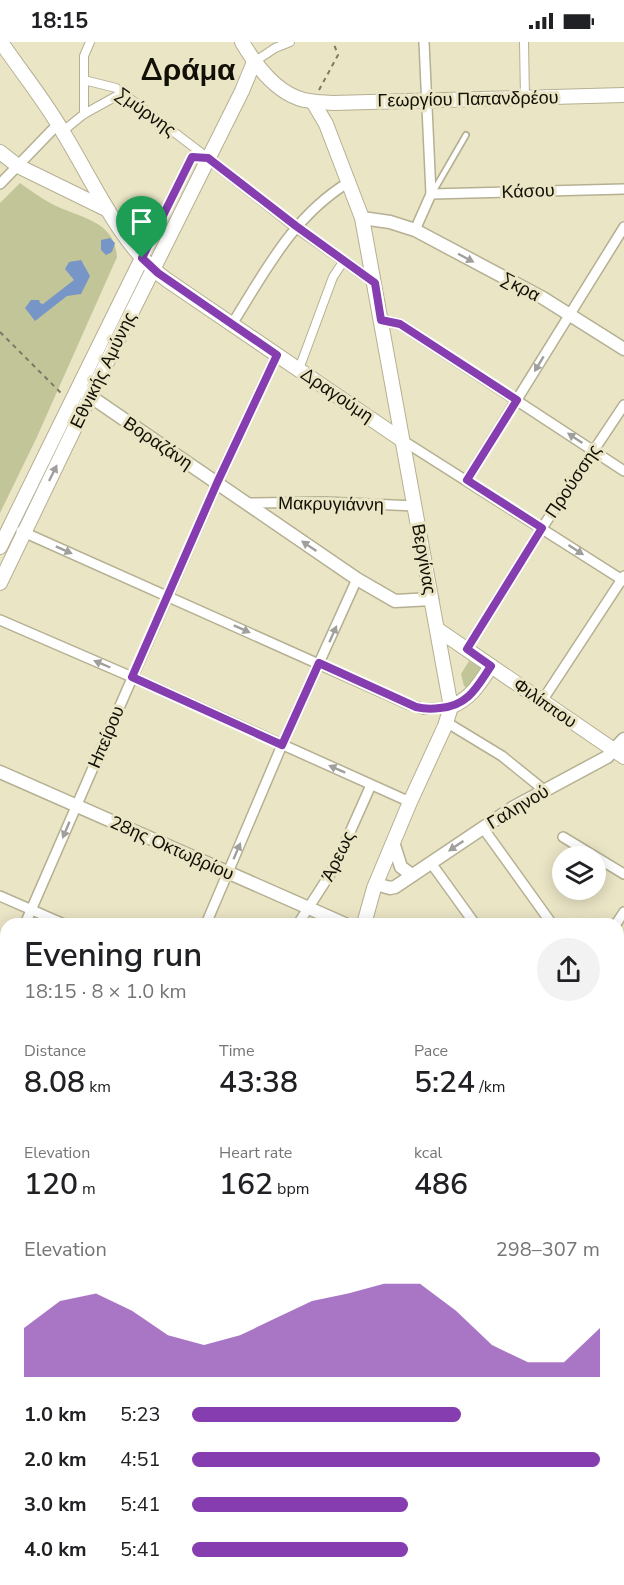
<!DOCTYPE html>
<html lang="en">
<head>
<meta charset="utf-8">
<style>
	:root { --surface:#fff; --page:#f2f2f2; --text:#202124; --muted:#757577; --accent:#863daf }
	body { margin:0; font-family:"Nunito Sans",sans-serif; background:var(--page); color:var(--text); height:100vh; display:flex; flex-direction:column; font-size:22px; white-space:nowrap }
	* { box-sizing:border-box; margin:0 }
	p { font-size:20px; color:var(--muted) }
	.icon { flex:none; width:33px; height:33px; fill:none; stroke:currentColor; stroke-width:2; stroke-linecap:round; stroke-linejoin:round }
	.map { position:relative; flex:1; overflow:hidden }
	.side { position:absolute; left:0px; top:876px; width:624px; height:668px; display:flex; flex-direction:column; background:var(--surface); border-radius:18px 18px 0 0; box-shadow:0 3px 15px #0003 }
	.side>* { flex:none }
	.fabs { position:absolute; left:552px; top:804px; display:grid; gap:12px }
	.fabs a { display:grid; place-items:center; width:54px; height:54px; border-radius:50%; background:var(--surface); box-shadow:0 3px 15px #0003; font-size:30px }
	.pin { position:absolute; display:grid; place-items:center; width:51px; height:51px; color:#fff; margin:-62px -26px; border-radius:50% 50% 50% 0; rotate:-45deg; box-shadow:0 0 6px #0007 }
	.pin .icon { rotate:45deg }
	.round { display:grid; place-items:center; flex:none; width:63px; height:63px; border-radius:32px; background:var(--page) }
	.overview { display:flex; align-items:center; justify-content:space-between; height:102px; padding:0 24px }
	h1 { font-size:33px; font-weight:600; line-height:45px }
	.stats { display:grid; grid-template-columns:repeat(3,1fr); gap:9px; height:102px; padding:6px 24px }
	.stats div { display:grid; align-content:center }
	.stats b { font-size:30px; font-weight:600 }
	.stats small { font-size:16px; font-weight:400 }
	.stats p { font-size:16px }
	.chart { height:168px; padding:12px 24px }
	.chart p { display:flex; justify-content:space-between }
	.chart svg { width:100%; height:108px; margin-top:6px; fill:var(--accent); opacity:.7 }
	ul { padding:0 24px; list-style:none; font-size:20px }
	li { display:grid; grid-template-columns:96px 72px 1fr; align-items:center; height:45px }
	li i { height:15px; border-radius:8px; background:var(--accent) }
	.status { display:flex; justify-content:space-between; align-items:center; height:42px; padding:0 30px; background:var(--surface); direction:ltr }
	.status svg { height:16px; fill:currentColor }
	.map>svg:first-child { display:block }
</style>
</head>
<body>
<div class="status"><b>18:15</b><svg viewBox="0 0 49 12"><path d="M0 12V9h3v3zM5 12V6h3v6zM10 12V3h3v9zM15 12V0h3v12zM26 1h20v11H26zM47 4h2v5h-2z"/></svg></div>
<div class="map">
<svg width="624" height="1543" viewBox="0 0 624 1543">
	<rect width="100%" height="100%" fill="#eae5c5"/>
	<g fill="#c2c597">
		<path d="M20,141c10,7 21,15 32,21 27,14 63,16 65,53l-81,182 -36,74v-310z"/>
		<path d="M469,619l13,8 -13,20 -5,-3 -3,-12z"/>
	</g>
	<g fill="#7895c7">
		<path d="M110,196l5,5 -3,9 -6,3 -5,-5v-10z"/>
		<path d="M81,218l9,16 -9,18 -14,2 -32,25 -10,-13 6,-8h8l1,3 3,1 31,-24 -9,-11 4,-7z"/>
	</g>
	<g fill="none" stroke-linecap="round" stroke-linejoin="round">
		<g stroke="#b5b092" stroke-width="8">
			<path id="service" d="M433,150l33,-57"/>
		</g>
		<g stroke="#b5b092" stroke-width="10">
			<g id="pedestrian">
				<path d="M524,0l1,56"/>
				<path d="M254,20l21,-14 15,-6"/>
				<path d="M84,38l32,8 92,70"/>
				<path d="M84,72v-58l6,-14"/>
				<path d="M63,89l21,-17 38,-21"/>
				<path d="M299,327l34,-92 10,-15"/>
			</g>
		</g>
		<g stroke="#b5b092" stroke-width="12">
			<g id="minor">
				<path d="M0,142l58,-60"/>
				<path d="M431,152l193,-5"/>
				<path d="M415,188l16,-36 -7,-152"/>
				<path d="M142,216l50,-101 16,1 88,69 78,55"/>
				<path d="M381,278l19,4 224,147"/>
				<path d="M232,282c34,-54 61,-108 117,-142"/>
				<path d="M402,398l222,141"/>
				<path d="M467,438l157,-253"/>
				<path d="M247,461l78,-1 90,4"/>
				<path d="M21,489l387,173 16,5 26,-2"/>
				<path d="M0,578l132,57 278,125"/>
				<path d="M467,607l75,-121 82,-123"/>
				<path d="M542,659l82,-125"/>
				<path d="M446,680l56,34 42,34"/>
				<path d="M483,786l69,96"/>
				<path d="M563,795l61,37"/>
				<path d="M431,821l44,61"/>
				<path d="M0,854l64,28"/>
				<path d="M25,882l192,-441 60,-128"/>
				<path d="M206,882l76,-179 75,-166"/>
				<path d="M298,882l36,-56 37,-83"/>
				<path d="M616,882l8,-12"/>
				<path d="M0,939l6,-13"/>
				<path d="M618,961l6,7"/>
				<path d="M618,1007l6,-3"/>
				<path d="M0,1027l6,2"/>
				<path d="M618,1097l6,2"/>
				<path d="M618,1238l6,1"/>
				<path d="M618,1344l6,2"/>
				<path d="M0,1471l6,2"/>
				<path d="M43,1543l2,-5"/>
			</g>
		</g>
		<g stroke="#b5b092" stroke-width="15">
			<g id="tertiary">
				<path d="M362,176l28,4 25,8 128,68 81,51"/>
				<path d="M84,350l273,187 38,22 37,-2"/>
				<path d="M0,730l345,152"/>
				<path d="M393,800l8,25 11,8"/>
				<path d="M376,842l14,4 5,-1 119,-80 93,-50 17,-18"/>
				<path d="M618,1312l6,-17"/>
			</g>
		</g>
		<g stroke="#b5b092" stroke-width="16">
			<g id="secondary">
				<path d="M1,0c21,31 45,60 63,92 29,47 58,115 103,146l235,160"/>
				<path d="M242,0c14,24 34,51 62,58 10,2 20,3 29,3l291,-8"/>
				<path d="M313,60l13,22 36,94 88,484v8l-5,16 -35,76 -36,86 -10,36"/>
				<path d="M0,110l18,14 90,44"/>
				<path d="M0,505l142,-289"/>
				<path d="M0,541l90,-187 152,-305 12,-29"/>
				<path d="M437,587l187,128"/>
				<path d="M450,665c21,-8 30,-24 41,-41"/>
				<path d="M203,1543l1,-5"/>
			</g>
		</g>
		<g stroke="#b5b092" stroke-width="18">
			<g id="primary">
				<path d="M0,1323l6,1"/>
				<path d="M618,1507l6,2"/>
			</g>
		</g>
		<g stroke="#7d7964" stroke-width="2" stroke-dasharray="4.5 4.5" stroke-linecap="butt">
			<path d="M319,48l19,-35 -5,-13"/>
			<path d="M0,290l62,62"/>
		</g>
		<use href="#service" stroke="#fff" stroke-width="4.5"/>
		<use href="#pedestrian" stroke="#fff" stroke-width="8"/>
		<use href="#minor" stroke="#fff" stroke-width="9"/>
		<use href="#tertiary" stroke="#fff" stroke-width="12"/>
		<use href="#secondary" stroke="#fff" stroke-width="14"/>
		<use href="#primary" stroke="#fff" stroke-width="15"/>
	</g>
	<defs><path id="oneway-solid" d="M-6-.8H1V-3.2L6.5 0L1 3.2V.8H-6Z" transform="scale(1.5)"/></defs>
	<g fill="#a09f9b">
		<use href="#oneway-solid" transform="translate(466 216) rotate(28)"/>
		<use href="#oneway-solid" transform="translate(539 322) rotate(121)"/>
		<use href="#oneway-solid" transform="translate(575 396) rotate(-146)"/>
		<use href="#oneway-solid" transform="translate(53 431) rotate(-64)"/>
		<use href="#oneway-solid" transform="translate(309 504) rotate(-146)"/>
		<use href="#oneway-solid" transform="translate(64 508) rotate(24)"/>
		<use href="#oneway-solid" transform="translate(576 508) rotate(33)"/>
		<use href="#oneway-solid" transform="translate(242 587) rotate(24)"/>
		<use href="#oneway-solid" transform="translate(333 592) rotate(-66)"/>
		<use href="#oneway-solid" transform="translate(102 622) rotate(-157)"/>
		<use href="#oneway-solid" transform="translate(337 727) rotate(-156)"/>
		<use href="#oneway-solid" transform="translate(66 788) rotate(113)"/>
		<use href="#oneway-solid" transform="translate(456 804) rotate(146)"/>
		<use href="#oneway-solid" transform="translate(237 809) rotate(-67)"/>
	</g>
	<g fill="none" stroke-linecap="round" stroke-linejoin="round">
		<g stroke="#fff" stroke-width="12">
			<path id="route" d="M192,115l16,1 88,68 79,57 6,37 19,4 117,76 -50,80 75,48 -75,121 24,17c-14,21 -23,40 -51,42 -8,1 -16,1 -24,-1l-97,-44 -37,82 -150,-68 85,-194 60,-128 -119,-82 -16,-15z"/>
		</g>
		<use href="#route" stroke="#863daf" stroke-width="8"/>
	</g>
	<g text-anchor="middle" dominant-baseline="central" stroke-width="6" stroke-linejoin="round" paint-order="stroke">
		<g font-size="18" fill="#121006" stroke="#eae5c5">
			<text transform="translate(468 57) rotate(-1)">Γεωργίου Παπανδρέου</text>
			<text transform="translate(146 70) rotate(36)">Σμύρνης</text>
			<text transform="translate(528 149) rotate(-2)">Κάσου</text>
			<text transform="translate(521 245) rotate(28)">Σκρα</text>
			<text transform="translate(103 328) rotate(-64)">Εθνικής Αμύνης</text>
			<text transform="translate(337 353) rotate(34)">Δραγούμη</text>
			<text transform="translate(158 401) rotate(34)">Βοραζάνη</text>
			<text transform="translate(573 439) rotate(-56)">Προύσσης</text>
			<text transform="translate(331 462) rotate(1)">Μακρυγιάννη</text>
			<text transform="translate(424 517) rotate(80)">Βεργίνας</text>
			<text transform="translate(545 661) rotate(35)">Φιλίππου</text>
			<text transform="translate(106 695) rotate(-67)">Ηπείρου</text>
			<text transform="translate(518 765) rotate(-31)">Γαληνού</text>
			<text transform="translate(172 806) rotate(24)">28ης Οκτωβρίου</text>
			<text transform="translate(338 814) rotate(-64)">Άρεως</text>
		</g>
		<g font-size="30" font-weight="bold" fill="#121006" stroke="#eae5c5">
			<text x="188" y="28">Δράμα</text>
		</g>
	</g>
</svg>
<div class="fabs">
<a><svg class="icon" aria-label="layers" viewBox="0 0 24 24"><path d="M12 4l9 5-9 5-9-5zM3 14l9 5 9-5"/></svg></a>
</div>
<div class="pin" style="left:142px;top:216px;background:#1e9e55"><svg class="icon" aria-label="arrive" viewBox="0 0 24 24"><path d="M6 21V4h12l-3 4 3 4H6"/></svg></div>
<section class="side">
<div class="overview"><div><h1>Evening run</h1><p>18:15 · 8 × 1.0 km</p></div><a class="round"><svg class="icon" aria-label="share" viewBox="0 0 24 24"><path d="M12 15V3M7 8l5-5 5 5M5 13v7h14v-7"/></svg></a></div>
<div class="stats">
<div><p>Distance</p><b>8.08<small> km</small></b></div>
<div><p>Time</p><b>43:38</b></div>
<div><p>Pace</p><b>5:24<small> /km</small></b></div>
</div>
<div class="stats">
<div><p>Elevation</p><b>120<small> m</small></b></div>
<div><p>Heart rate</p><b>162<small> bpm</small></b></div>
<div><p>kcal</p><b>486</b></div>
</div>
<div class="chart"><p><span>Elevation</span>298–307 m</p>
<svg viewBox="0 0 160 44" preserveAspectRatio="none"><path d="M0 44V24L10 13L20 10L30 17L40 27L50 31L60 27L70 20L80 13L90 10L100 6L110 6L120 17L130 31L140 38L150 38L160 24V44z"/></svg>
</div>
<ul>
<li><b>1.0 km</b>5:23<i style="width:66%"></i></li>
<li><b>2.0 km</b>4:51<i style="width:100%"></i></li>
<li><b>3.0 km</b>5:41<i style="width:53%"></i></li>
<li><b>4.0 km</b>5:41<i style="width:53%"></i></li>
</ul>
</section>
</div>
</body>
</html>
